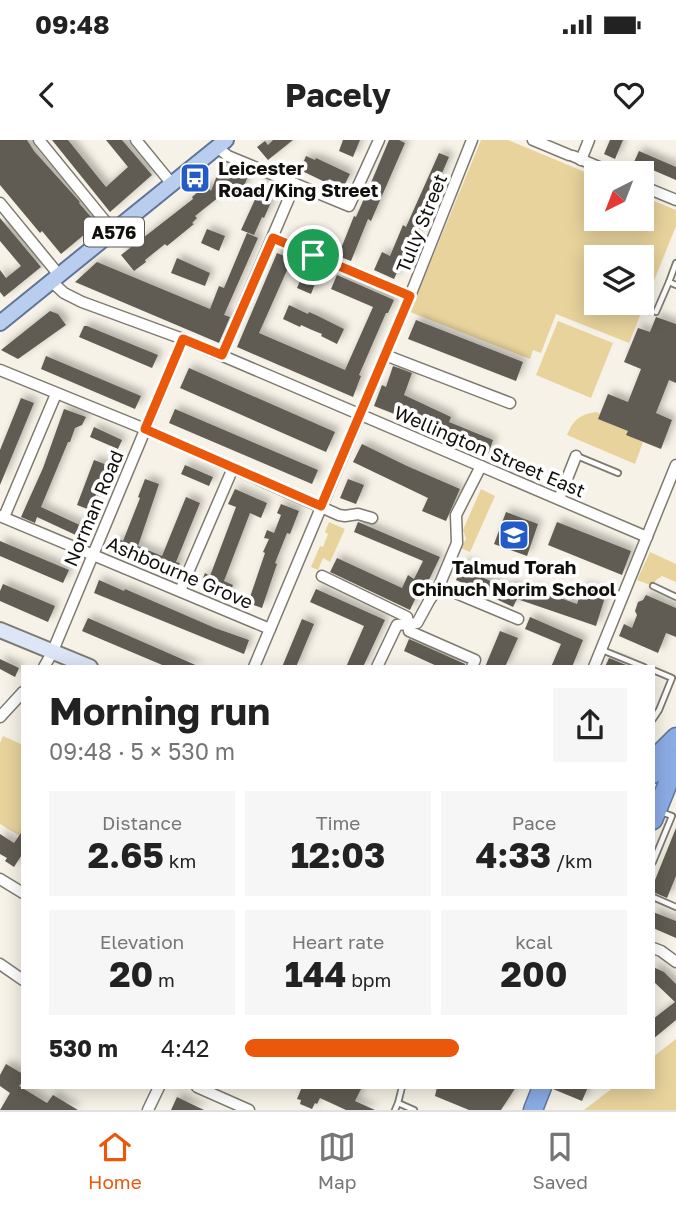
<!DOCTYPE html>
<html lang="en">
<head>
<meta charset="utf-8">
<style>
	:root { --surface:#fff; --page:#f6f6f6; --text:#222; --muted:#767676; --line:#e0e0e0; --accent:#ea580c }
	body { margin:0; font-family:"Golos Text",sans-serif; background:var(--page); color:var(--text); height:100vh; display:flex; flex-direction:column; font-size:26px; white-space:nowrap }
	* { box-sizing:border-box; margin:0 }
	p { font-size:23px; color:var(--muted) }
	.icon { flex:none; width:38px; height:38px; fill:none; stroke:currentColor; stroke-width:2; stroke-linecap:round; stroke-linejoin:round }
	.map { position:relative; flex:1; overflow:hidden }
	.details { position:absolute; left:21px; top:525px; width:634px; height:424px; display:flex; flex-direction:column; background:var(--surface); border-radius:0px; box-shadow:0 4px 18px #0003 }
	.details>* { flex:none }
	.needle { width:46px; rotate:222deg }
	.fabs { position:absolute; left:584px; top:21px; display:grid; gap:14px }
	.fabs a { display:grid; place-items:center; width:70px; height:70px; border-radius:0px; background:var(--surface); box-shadow:0 4px 18px #0003; font-size:35px }
	.pin { position:absolute; display:grid; place-items:center; width:60px; height:60px; color:#fff; margin:-30px; border:4px solid #fff; border-radius:50%; box-shadow:0 2px 7px #0007 }
	.round { display:grid; place-items:center; flex:none; width:74px; height:74px; border-radius:0px; background:var(--page) }
	.summary { display:flex; align-items:center; justify-content:space-between; height:119px; padding:0 28px }
	h1 { font-size:38px; font-weight:700; line-height:52px }
	.figures { display:grid; grid-template-columns:repeat(3,1fr); gap:10px; height:119px; padding:7px 28px }
	.figures div { display:grid; align-content:center; border-radius:0px; background:var(--page); text-align:center }
	.figures b { font-size:35px; font-weight:700 }
	.figures small { font-size:19px; font-weight:400 }
	.figures p { font-size:19px }
	ul { padding:0 28px; list-style:none; font-size:23px }
	li { display:grid; grid-template-columns:112px 84px 1fr; align-items:center; height:52px }
	li i { height:18px; border-radius:9px; background:var(--accent) }
	.status { display:flex; justify-content:space-between; align-items:center; height:49px; padding:0 35px; background:var(--surface); direction:ltr }
	.status svg { height:19px; fill:currentColor }
	header { display:flex; justify-content:space-between; align-items:center; height:91px; padding:0 28px; background:var(--surface); font-size:32px; font-weight:700 }
	.dock { display:flex; justify-content:space-around; align-items:center; height:98px; border-top:2px solid var(--line); background:var(--surface); font-size:19px; color:var(--muted) }
	.dock a { display:grid; justify-items:center; gap:4px }
	.dock .selected { color:var(--accent) }
	.map>svg:first-child { display:block }
</style>
</head>
<body>
<div class="status"><b>09:48</b><svg viewBox="0 0 49 12"><path d="M0 12V9h3v3zM5 12V6h3v6zM10 12V3h3v9zM15 12V0h3v12zM26 1h20v11H26zM47 4h2v5h-2z"/></svg></div>
<header><svg class="icon" aria-label="back" viewBox="0 0 24 24"><path d="M15 5l-7 7 7 7"/></svg>Pacely<svg class="icon" aria-label="heart" viewBox="0 0 24 24"><path d="M12 20l-8-8c-3-5 5-10 8-4 3-6 11-1 8 4z"/></svg></header>
<div class="map">
<svg width="676" height="970" viewBox="0 0 676 970">
	<defs>
		<filter id="shadow"><feDropShadow dx="4.5" dy="-4.5" stdDeviation="3.5" flood-color="#0004"/></filter>
	</defs>
	<rect width="100%" height="100%" fill="#f6f2e7"/>
	<g fill="#e8d39c" fill-rule="evenodd">
		<path d="M481,0h27l89,37v42h45v-23l34,14v16l-47,117 -73,-29 -15,39 -8,-3 -3,9 -120,-47zM597,117h45v46h-45z"/>
		<path d="M558,181l55,22 -22,55 -55,-23z"/>
		<path d="M596,272l4,2 -1,5 29,12 -1,4 16,7 -8,22 -68,-29c7,-16 12,-20 29,-23z"/>
		<path d="M481,349l14,7 -25,56 -9,-4 5,-9 -3,-9z"/>
		<path d="M329,382l16,7 -15,33 -7,-4 -5,12 -7,-3 9,-21 3,1 5,-13 -3,-2z"/>
		<path d="M650,412l26,12v18l-14,-6 -6,4 -3,6 -16,-6z"/>
		<path d="M3,596l20,9v93l-23,-14v-81z"/>
		<path d="M676,899v71h-92l30,-23h39v-30z"/>
	</g>
	<g fill="#605c53" filter="url(#shadow)">
		<path d="M0,0h27l7,11 46,51 -1,1 18,21 -36,30 -19,-23 -2,2 -40,-48z"/>
		<path d="M52,0h16l38,47 22,-20 -22,-27h16l30,35 -42,37z"/>
		<path d="M273,0h20l-25,20 -11,-13 8,-6 3,4z"/>
		<path d="M343,0h17l-7,17 -14,-6z"/>
		<path d="M389,0h10l6,3 -34,78 -3,-2 -17,42 -13,-5 16,-40 2,1 17,-39z"/>
		<path d="M610,0h13l-8,19 -11,-5z"/>
		<path d="M639,11l37,16v13l-42,-18z"/>
		<path d="M439,13l10,4 -32,74 1,1 -4,11 -10,19 -2,-1 -8,18 -20,-9 8,-18 8,4 13,-31 3,2z"/>
		<path d="M306,16l9,4 1,-2 34,16 -6,12 -15,-7 -2,4 -27,-13z"/>
		<path d="M221,25l27,11 -9,23 -15,-6 -29,23 2,2 -5,5 2,1 -27,22 -2,-2 -20,16 1,2 -12,9 -13,-16 72,-56 -1,-2 14,-12 5,6z"/>
		<path d="M263,42l14,7 -13,29 -2,-1 -8,18 -13,-5z"/>
		<path d="M0,78l41,49 -37,30 -4,-5v-22l6,8 15,-12 -21,-25z"/>
		<path d="M207,89l18,7 -6,15 -18,-8z"/>
		<path d="M247,93l11,5 -34,77 6,2 -11,26 -144,-61 22,-20 113,47 9,-23 5,2z"/>
		<path d="M277,113l15,6 -33,74 86,37 28,-63 -42,-18 6,-14 57,25 -6,13h-2l-27,62 2,1 -8,21 -116,-50z"/>
		<path d="M177,118l33,15 -5,13 -34,-13z"/>
		<path d="M308,123l13,5 -10,26 -14,-6z"/>
		<path d="M289,165l19,9 1,-2 9,4 26,13 -7,15 -16,-8 1,-2 -10,-4 -11,-5 -1,2 -17,-8z"/>
		<path d="M50,171l8,3 8,11 -48,34 -17,-9z"/>
		<path d="M656,177l20,7v59l-7,-3 -13,33 16,7 -11,29 -35,-14 2,-4 -30,-12 10,-25 20,8 13,-33 -17,-7 14,-34 12,4z"/>
		<path d="M416,180l107,42 -7,19 -108,-42z"/>
		<path d="M84,186h3l71,29 -6,13 -73,-31z"/>
		<path d="M46,216l95,40 -6,13 -94,-40z"/>
		<path d="M393,226l19,7 -8,22 47,22 -2,5 44,18 -5,15 -41,-16 1,-2 -19,-8 1,-1 -56,-22 8,-21 4,2z"/>
		<path d="M189,228l146,64 -9,20 -146,-64z"/>
		<path d="M21,258l13,5 -34,82v-35z"/>
		<path d="M64,269l22,8 -4,8 -7,3 -5,14h-2l-27,65 43,20 -4,10 -43,-20 -2,6 -14,-6 22,-49z"/>
		<path d="M175,269l143,61 -6,14 -143,-61z"/>
		<path d="M94,287l28,13 -4,9 -28,-12z"/>
		<path d="M362,304l45,22 53,23 -14,32 -24,-10 6,-13 -75,-36z"/>
		<path d="M94,320l13,5 -17,45 -13,-5z"/>
		<path d="M185,325l28,12 -4,9 -28,-12z"/>
		<path d="M145,339l14,5 -21,62 24,10 24,-59 14,6 -24,59 4,1 -4,9 -62,-25 4,-9 5,3 17,-43 -2,-1z"/>
		<path d="M348,339l16,6 -8,19 -16,-6z"/>
		<path d="M235,349l32,14 -6,15 -11,-5 -26,68 9,4 -4,10 -28,-12 4,-10 5,3 26,-69 -8,-3z"/>
		<path d="M281,364l18,7 -9,23 -3,-1 -12,30 2,1 -15,44 -14,-5 17,-50 -2,-1 6,-13 -5,-1 3,-8 7,3 7,-18 -4,-2z"/>
		<path d="M506,372l32,12 -11,32 -33,-12z"/>
		<path d="M358,382l82,35 -14,29 -4,-2 -12,26 -80,-38 7,-14 65,30 6,-13 6,4 9,-18 -69,-29z"/>
		<path d="M557,382l74,29 -9,24 -74,-30z"/>
		<path d="M0,401l69,29 -6,13 -63,-27z"/>
		<path d="M464,422l13,6 -2,6 33,15 2,-5 20,9 2,-5 45,16 6,-18 23,8 -10,32 -79,-27 -4,8 -57,-27z"/>
		<path d="M99,440l25,11 1,-2 90,39 34,12 -5,14 -150,-61z"/>
		<path d="M3,444l52,22 -7,16 -48,-21v-10z"/>
		<path d="M316,449l69,31 -22,47h-17l18,-41 -54,-24z"/>
		<path d="M646,455l30,13v29l-10,-4 -8,20 -39,-17 5,-12 8,4 5,-13 -2,-4 3,-9 5,-2z"/>
		<path d="M530,477l53,23 -11,27h-21l10,-23 -36,-15z"/>
		<path d="M88,478l71,31 41,18h-33l-64,-27 -21,-9z"/>
		<path d="M302,479l12,5 -18,43h-14z"/>
		<path d="M500,491l18,7 -13,29h-20z"/>
		<path d="M409,499l56,25v3h-26l-35,-16z"/>
		<path d="M609,518l22,9h-26z"/>
		<path d="M0,519l19,9 -4,9 -15,-8z"/>
		<path d="M676,688v48l-9,22 -14,-6v-7z"/>
		<path d="M23,690v23l-9,14 -9,-6 2,-3 -7,-4v-20l14,9z"/>
		<path d="M653,772l23,9v17l-23,-10z"/>
		<path d="M653,827l11,5 12,12v36l-23,19v-20l22,-17 -22,-21z"/>
		<path d="M6,924l17,10v7l-4,5 28,17 6,-8 25,15h-78l10,-17 -10,-7v-11z"/>
		<path d="M302,947h60l-7,14 20,9h-29l-26,-12 -3,6 -2,-1 -3,6 -12,-5 1,-4 -4,-1z"/>
		<path d="M437,947h79l-15,23h-32l-34,-14z"/>
		<path d="M553,947h35l-6,14 -29,-12z"/>
		<path d="M177,957l27,13h-33z"/>
	</g>
	<g fill="none" stroke-linecap="round" stroke-linejoin="round">
		<g stroke="#7e7a70" stroke-width="8">
			<g id="lane">
				<path d="M676,123l-7,19 7,3"/>
				<path d="M656,172l13,-30"/>
				<path d="M577,316l41,17"/>
				<path d="M653,446l23,11"/>
				<path d="M602,510l42,17"/>
				<path d="M653,530l19,8 -13,32 -6,9"/>
				<path d="M653,722l19,-46 -11,-4"/>
				<path d="M653,757l23,10"/>
				<path d="M398,963l4,-16"/>
				<path d="M395,970l3,-7 16,7"/>
			</g>
		</g>
		<g stroke="#7e7a70" stroke-width="13">
			<g id="street">
				<path d="M39,0l75,92"/>
				<path d="M136,0l36,44"/>
				<path d="M533,0l36,15"/>
				<path d="M217,7l11,9 121,50 30,-66"/>
				<path d="M573,16l40,17"/>
				<path d="M581,20l8,-20"/>
				<path d="M642,46l34,14"/>
				<path d="M0,63l59,72"/>
				<path d="M273,98l137,58"/>
				<path d="M51,141l13,12 18,9 101,37 464,198"/>
				<path d="M222,215l73,-171"/>
				<path d="M385,215l125,48"/>
				<path d="M0,230l145,59 194,86 6,1 13,-2 14,4"/>
				<path d="M559,359l17,-43"/>
				<path d="M0,376l270,113"/>
				<path d="M4,377l52,-123"/>
				<path d="M322,436l85,41 2,14 66,29 -3,7"/>
				<path d="M439,446l18,-43 -1,-28 25,-49"/>
				<path d="M180,451l53,-123"/>
				<path d="M44,527l8,-14 131,-314"/>
				<path d="M254,527l156,-371 62,-156"/>
				<path d="M377,527l20,-42 20,-2 12,-22 10,-15 79,33"/>
				<path d="M594,527l82,-202"/>
				<path d="M0,577l23,-25"/>
				<path d="M0,739l23,14"/>
				<path d="M653,808l8,3 15,11"/>
				<path d="M0,824l23,16"/>
				<path d="M197,947l52,23"/>
				<path d="M148,970l11,-23"/>
			</g>
		</g>
		<g stroke="#7e7a70" stroke-width="18">
			<path id="secondary" d="M0,490l90,37"/>
		</g>
		<g stroke="#607599" stroke-width="18">
			<path id="primary" d="M0,183l226,-183"/>
		</g>
		<g stroke="#607599" stroke-width="21">
			<g id="highway">
				<path d="M653,634l10,-24 13,-13"/>
				<path d="M653,680l13,-32 10,-29"/>
				<path d="M533,970l9,-23"/>
			</g>
		</g>
		<use href="#lane" stroke="#fff" stroke-width="4.5"/>
		<use href="#street" stroke="#fff" stroke-width="10"/>
		<use href="#secondary" stroke="#dce6f7" stroke-width="14"/>
		<use href="#primary" stroke="#b9cdef" stroke-width="14"/>
		<use href="#highway" stroke="#8bace5" stroke-width="18"/>
	</g>
	<g fill="none" stroke-linecap="round" stroke-linejoin="round">
		<g stroke="#fff" stroke-width="14">
			<path id="route" d="M273,98l137,58 -89,210 -176,-77 38,-90 39,16z"/>
		</g>
		<use href="#route" stroke="#ea580c" stroke-width="9"/>
	</g>
	<defs>
		<g id="bus-square" transform="scale(1.575)"><rect x="-9" y="-9" width="18" height="18" rx="4" fill="#235cc9" stroke="#fff"/><path d="M-5-6H5V4H4V6H2V4H-2V6H-4V4H-5ZM-3.5-4V0h7V-4ZM-3.5 1.2v1.5H-2V1.2ZM2 1.2v1.5H3.5V1.2Z" fill="#fff"/></g>
		<g id="school-square" transform="scale(1.575)"><rect x="-9" y="-9" width="18" height="18" rx="4" fill="#235cc9" stroke="#fff"/><path d="M0-5L7-2L0 1L-7-2ZM-4 1L0 2.5L4 1V4Q0 6-4 4Z" fill="#fff"/></g>
	</defs>
	<g fill-rule="evenodd">
		<use href="#bus-square" x="195" y="38"/>
		<use href="#school-square" x="514" y="395"/>
	</g>
	<g text-anchor="middle" dominant-baseline="central" stroke-width="7" stroke-linejoin="round" paint-order="stroke">
		<rect fill="#fff" stroke="#585855" stroke-width="2" x="84" y="77.5" width="60" height="29" rx="5"/>
		<g font-size="18" font-weight="bold" fill="#11100c">
			<text x="114" y="92">A576</text>
		</g>
		<g font-size="19" font-weight="bold" fill="#11100c" stroke="#fff" text-anchor="start">
			<text x="218" y="27">Leicester<tspan x="218" dy="22">Road/King Street</tspan></text>
			<text x="514" y="426" text-anchor="middle">Talmud Torah<tspan x="514" dy="22">Chinuch Norim School</tspan></text>
		</g>
		<g font-size="19" fill="#11100c" stroke="#fff">
			<text transform="translate(421 83) rotate(-68)">Tully Street</text>
			<text transform="translate(490 311) rotate(23)">Wellington Street East</text>
			<text transform="translate(93 368) rotate(-67)">Norman Road</text>
			<text transform="translate(180 432) rotate(23)">Ashbourne Grove</text>
		</g>
	</g>
</svg>
<div class="fabs">
<a><svg class="needle" viewBox="-14 -14 28 28"><path d="M0-13l5 13h-10z" fill="#e53935"/><path d="M0 13l5-13h-10z" fill="#767676"/></svg></a>
<a><svg class="icon" aria-label="layers" viewBox="0 0 24 24"><path d="M12 4l9 5-9 5-9-5zM3 14l9 5 9-5"/></svg></a>
</div>
<div class="pin" style="left:313px;top:115px;background:#1e9e55"><svg class="icon" aria-label="arrive" viewBox="0 0 24 24"><path d="M6 21V4h12l-3 4 3 4H6"/></svg></div>
<section class="details">
<div class="summary"><div><h1>Morning run</h1><p>09:48 · 5 × 530 m</p></div><a class="round"><svg class="icon" aria-label="share" viewBox="0 0 24 24"><path d="M12 15V3M7 8l5-5 5 5M5 13v7h14v-7"/></svg></a></div>
<div class="figures">
<div><p>Distance</p><b>2.65<small> km</small></b></div>
<div><p>Time</p><b>12:03</b></div>
<div><p>Pace</p><b>4:33<small> /km</small></b></div>
</div>
<div class="figures">
<div><p>Elevation</p><b>20<small> m</small></b></div>
<div><p>Heart rate</p><b>144<small> bpm</small></b></div>
<div><p>kcal</p><b>200</b></div>
</div>
<ul>
<li><b>530 m</b>4:42<i style="width:56%"></i></li>
</ul>
</section>
</div>
<nav class="dock">
<a class="selected"><svg class="icon" aria-label="home" viewBox="0 0 24 24"><path d="M3 11l9-7 9 7M6 9v11h12V9"/></svg>Home</a>
<a><svg class="icon" aria-label="map" viewBox="0 0 24 24"><path d="M3 6l6-2 6 2 6-2v14l-6 2-6-2-6 2zM9 4v14M15 6v14"/></svg>Map</a>
<a><svg class="icon" aria-label="saved" viewBox="0 0 24 24"><path d="M7 4h10v16l-5-4-5 4z"/></svg>Saved</a>
</nav>
</body>
</html>
